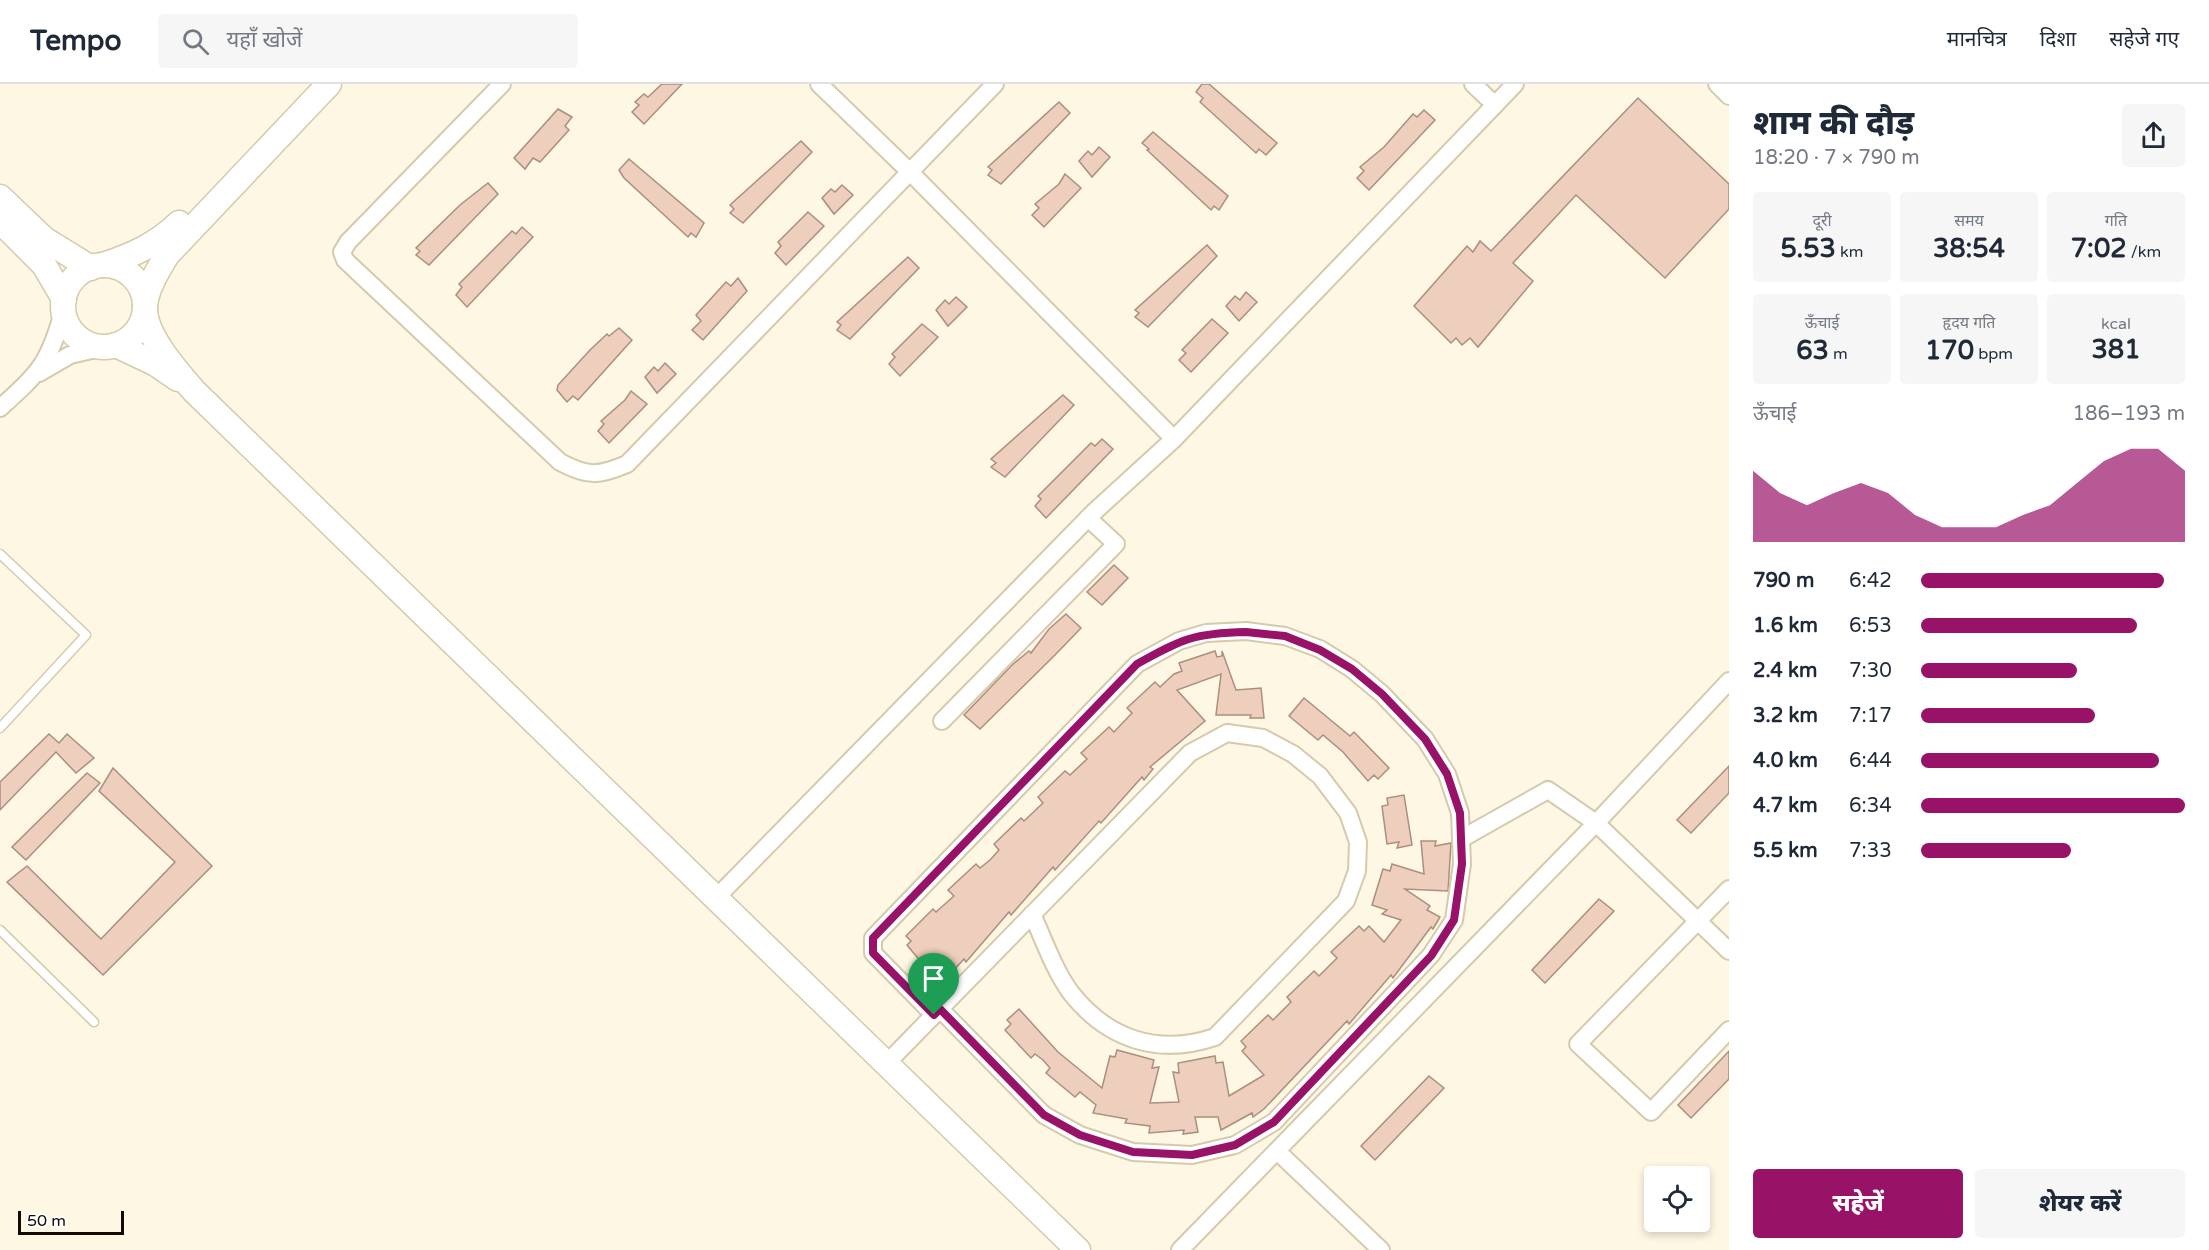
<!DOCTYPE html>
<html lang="hi">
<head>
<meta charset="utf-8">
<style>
	:root { --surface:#fff; --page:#f6f6f7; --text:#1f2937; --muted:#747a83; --line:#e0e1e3; --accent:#981368 }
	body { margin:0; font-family:"Varela Round","Noto Sans Devanagari",sans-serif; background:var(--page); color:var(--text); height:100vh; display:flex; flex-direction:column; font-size:22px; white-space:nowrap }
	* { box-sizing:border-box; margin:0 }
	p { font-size:20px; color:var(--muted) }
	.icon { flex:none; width:33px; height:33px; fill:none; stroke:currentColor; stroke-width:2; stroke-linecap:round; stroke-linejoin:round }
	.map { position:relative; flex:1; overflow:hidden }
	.sheet { display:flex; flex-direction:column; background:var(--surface); width:480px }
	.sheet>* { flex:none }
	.controls { position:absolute; left:1644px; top:1082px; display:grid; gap:12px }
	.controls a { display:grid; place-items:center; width:66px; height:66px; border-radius:6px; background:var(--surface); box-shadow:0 3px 9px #0003; font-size:30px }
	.scale { position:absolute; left:18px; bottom:15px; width:106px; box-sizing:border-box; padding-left:6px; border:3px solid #100c03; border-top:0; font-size:16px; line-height:21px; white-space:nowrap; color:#100c03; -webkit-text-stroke:4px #fff; paint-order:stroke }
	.pin { position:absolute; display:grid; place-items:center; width:51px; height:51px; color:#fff; margin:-62px -26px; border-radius:50% 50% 50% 0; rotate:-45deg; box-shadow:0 0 6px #0007 }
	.pin .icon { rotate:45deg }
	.round { display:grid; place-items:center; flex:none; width:63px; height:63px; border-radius:6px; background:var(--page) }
	.head { display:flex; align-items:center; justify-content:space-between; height:102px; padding:0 24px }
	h1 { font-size:33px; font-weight:800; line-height:45px }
	.figures { display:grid; grid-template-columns:repeat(3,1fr); gap:9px; height:102px; padding:6px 24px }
	.figures div { display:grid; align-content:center; border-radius:6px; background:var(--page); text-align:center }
	.figures b { font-size:26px; font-weight:800 }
	.figures small { font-size:16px; font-weight:400 }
	.figures p { font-size:16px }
	.chart { height:168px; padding:12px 24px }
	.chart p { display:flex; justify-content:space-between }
	.chart svg { width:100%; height:108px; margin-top:6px; fill:var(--accent); opacity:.7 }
	.button { display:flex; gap:12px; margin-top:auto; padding:12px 24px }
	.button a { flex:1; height:69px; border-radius:6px; background:var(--accent); color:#fff; font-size:24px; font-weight:800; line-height:69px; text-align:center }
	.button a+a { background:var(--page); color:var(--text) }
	ul { padding:0 24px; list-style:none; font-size:20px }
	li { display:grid; grid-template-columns:96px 72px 1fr; align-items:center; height:45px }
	li i { height:15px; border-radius:8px; background:var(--accent) }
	header { display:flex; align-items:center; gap:36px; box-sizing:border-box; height:84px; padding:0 30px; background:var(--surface); border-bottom:2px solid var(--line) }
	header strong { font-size:28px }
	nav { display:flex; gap:33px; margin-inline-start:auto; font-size:21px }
	.search { width:420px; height:54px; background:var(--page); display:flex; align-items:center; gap:15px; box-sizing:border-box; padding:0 21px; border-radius:6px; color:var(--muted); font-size:22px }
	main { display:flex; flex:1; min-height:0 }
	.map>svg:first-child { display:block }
</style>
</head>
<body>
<header>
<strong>Tempo</strong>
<div class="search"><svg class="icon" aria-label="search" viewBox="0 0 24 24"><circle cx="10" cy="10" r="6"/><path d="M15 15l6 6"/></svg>यहाँ खोजें</div>
<nav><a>मानचित्र</a><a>दिशा</a><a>सहेजे गए</a></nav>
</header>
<main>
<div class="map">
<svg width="1729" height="1166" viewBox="0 0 1729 1166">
	<rect width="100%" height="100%" fill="#fef7e4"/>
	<g fill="#eecebd" stroke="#ac8e7e" stroke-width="1.5">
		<path d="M662,0h20l-38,40 -12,-12 7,-7 -4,-3 9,-8 4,3z"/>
		<path d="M1202,0h7l68,59 -11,12 -7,-6 -3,4 -56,-51 3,-4 -7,-6z"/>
		<path d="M1638,14l91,86v25l-64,69 -89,-83 -63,68 20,18 -55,66 -8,-9 -8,7 -6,-7 -5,5 -37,-37 53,-60 6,6 7,-11 11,10z"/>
		<path d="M1059,18l11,11 -69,71 -13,-9 4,-5 -4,-3z"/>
		<path d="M558,25l14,8 -7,9 4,4 -29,32 -7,-4 -8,11 -11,-11z"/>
		<path d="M1424,26l11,10 -66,70 -12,-12 7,-7 -4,-4 24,-20 29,-33 4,3z"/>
		<path d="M1153,48l75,64 -9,14 -5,-4 -3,4 -64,-60 2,-1 -7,-6z"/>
		<path d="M801,57l11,11 -69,71 -13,-10 4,-4 -4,-4z"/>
		<path d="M1099,63l11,10 -18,20 -13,-16 9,-10 4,4z"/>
		<path d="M629,75l75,64 -8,14 -5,-4 -3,4 -64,-59 -5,-8z"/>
		<path d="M1065,90l16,14 -37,39 -12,-12 7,-7 -4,-4 24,-20z"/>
		<path d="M488,99l10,11 -69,71 -13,-10 4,-4 -4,-3 44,-43z"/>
		<path d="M842,101l11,10 -19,19 -12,-16 9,-9 4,3z"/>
		<path d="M808,128l16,14 -38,39 -11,-12 6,-7 -3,-4z"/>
		<path d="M522,143l11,10 -66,70 -11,-12 6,-8 -3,-3 53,-53 4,3z"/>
		<path d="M1207,161l10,11 -69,71 -13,-10 4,-4 -4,-3z"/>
		<path d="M908,173l11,11 -69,71 -13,-9 4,-5 -4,-3z"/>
		<path d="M738,194l9,13 -44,49 -11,-10 9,-9 -5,-6 30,-33 5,4z"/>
		<path d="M1246,208l11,10 -18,19 -13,-15 9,-10 5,4z"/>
		<path d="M956,213l11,10 -19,19 -12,-16 9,-10 4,4z"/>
		<path d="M1212,235l16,14 -37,39 -12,-12 7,-7 -4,-3z"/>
		<path d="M922,240l16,13 -38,39 -11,-12 6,-7 -3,-3z"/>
		<path d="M619,244l13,12 -54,60 -5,-4 -6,6 -10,-12 1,-5 32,-35 17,-16 2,2z"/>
		<path d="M665,279l11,11 -19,19 -12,-16 9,-10 4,4z"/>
		<path d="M631,307l16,13 -38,39 -11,-12 6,-7 -3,-3 24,-21z"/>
		<path d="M1063,311l11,10 -69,72 -14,-10 5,-4 -5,-4z"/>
		<path d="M1102,355l11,10 -67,69 -11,-12 6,-7 -3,-3 53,-53 4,3z"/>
		<path d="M1114,481l14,13 -26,27 -15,-13z"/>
		<path d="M1066,530l15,14 -26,27 -75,74 -16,-14 48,-50 17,-14 2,2 18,-24z"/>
		<path d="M1215,567l2,6 5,-1v-5l14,39 25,-2 3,30h-14l1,-3h-35l5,-41 -44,16 28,31 -55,46 3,2 -9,11 -2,-3 -41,46 -2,-2 -44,49 -2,-3 -42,48 -2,-3 -43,50 -2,-3 -24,26 -33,-40 4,-4 -5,-5 27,-27 3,3 18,-16 -6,-6 28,-26 4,4 10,-8 9,-10 -5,-6 27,-26 3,3 19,-18 -5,-6 27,-26 5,4 17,-16 -6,-6 28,-26 5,5 18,-19 -5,-5 28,-26 5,5 14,-13 8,-3 -3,-8z"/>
		<path d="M1304,614l46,38 4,-4 35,36 -11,11 -4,-4 -6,6 -25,-29 -20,-17 -5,5 -29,-24z"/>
		<path d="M49,650l10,9 8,-9 27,24 -18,15 -20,-21 -56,58v-28z"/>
		<path d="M1729,682v27l-38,40 -14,-13z"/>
		<path d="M113,684l99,98 -109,109 -96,-93 20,-16 74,73 74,-77 -76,-71z"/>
		<path d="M87,689l13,10 -74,77 -14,-13z"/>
		<path d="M1404,711l8,50 -15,3 2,-6 -12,2 -5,-38 6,-1 -1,-7z"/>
		<path d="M1421,757h15l-1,5 16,-3 -3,48 -43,-2 25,17 -3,4 13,7 -7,12 -2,-2 -38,51 -2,-3 -42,49 -2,-3 -83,88 -11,8 -1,-4 -31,17 -3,-13h-23l3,15 -15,2 1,-4 -35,3 1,-7 -25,-3 2,-4 -34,-6 3,-8 -16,-13 -5,5 -29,-24 4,-5 -7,-8 -8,-6 -4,4 -26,-28 6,-6 -4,-4 12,-11 39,43 44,36 8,-32 5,1 2,-7 37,10 -2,8 7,-1 -9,36 29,-1 -6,-30 6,1 -1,-10 37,-7 1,7 7,-1 6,34 35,-21 -22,-24 4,-4 -5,-6 27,-26 5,5 18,-18 -4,-5 27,-26 5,5 18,-18 -6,-6 28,-26 5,5 5,-5 15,16 17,-22 -19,-6 5,-4 -15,-5 11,-36 7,2 2,-7 32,10z"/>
		<path d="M1599,815l15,12 -69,72 -13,-13z"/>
		<path d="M1729,967v28l-38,39 -13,-13z"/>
		<path d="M1429,992l15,12 -69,72 -14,-14z"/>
	</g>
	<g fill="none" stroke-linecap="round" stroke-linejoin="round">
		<g stroke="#d5caab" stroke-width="11">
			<g id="lane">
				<path d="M0,470l86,81 -86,93"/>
				<path d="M0,846l94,92"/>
			</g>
		</g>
		<g stroke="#d5caab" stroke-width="20">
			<g id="street">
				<path d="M502,0l-154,158 -6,10 3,8 215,202c28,15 39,14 67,2l368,-380"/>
				<path d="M819,0l92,89 263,266"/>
				<path d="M1473,0l22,21"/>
				<path d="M1717,0l12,12"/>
				<path d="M39,289l31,-18 35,-8"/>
				<path d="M0,324c41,-37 49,-45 64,-99"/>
				<path d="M942,637l174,-177 -28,-26"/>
				<path d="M1461,755l87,-49 48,33 133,128"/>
				<path d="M1729,805l-151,155 73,68 78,-82"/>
				<path d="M717,813l376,-384 81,-74 341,-355"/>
				<path d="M934,931l-61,-62v-15l264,-274 42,-23 27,-8 40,-2 39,5 35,13 32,20 30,25 43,45 22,35 13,39 2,51 -8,56 -23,35 -157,167 -39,23 -43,10 -59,-3 -53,-17 -36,-20 -104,-106"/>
				<path d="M887,979l303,-310 37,-20 36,5 30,16 27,22 28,37 10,29 -1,29 -11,30 -131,136c-56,19 -107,3 -144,-44 -17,-23 -27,-53 -39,-79"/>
				<path d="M1277,1067l104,99"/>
				<path d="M1180,1166l418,-429 131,-140"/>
			</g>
		</g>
		<g stroke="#d5caab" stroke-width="27">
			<g id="secondary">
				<path d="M329,0l-162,171c-9,15 -21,34 -22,52 -1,28 32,64 49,84l884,859"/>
				<path d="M0,113l44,42 47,29"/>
				<path d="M0,137l44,44 20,34"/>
				<path d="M103,181c30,-10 53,-20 76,-42"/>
				<circle cx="104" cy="222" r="41"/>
				<path d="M116,261l40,19 22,15"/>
			</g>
		</g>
		<use href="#lane" stroke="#fff" stroke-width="8"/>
		<use href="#street" stroke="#fff" stroke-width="16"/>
		<use href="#secondary" stroke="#fff" stroke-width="24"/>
	</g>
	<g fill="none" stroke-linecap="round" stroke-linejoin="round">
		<g stroke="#fff" stroke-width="12">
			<path id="route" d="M1246,548l39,4 35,14 32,19 30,25 43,45 22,35 13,39 2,51 -8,56 -23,36 -157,166 -39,23 -43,10 -59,-3 -53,-17 -36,-20 -104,-106 -6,6 -61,-62v-15l264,-274c45,-25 57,-31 109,-32z"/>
		</g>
		<use href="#route" stroke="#981368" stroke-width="8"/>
	</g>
</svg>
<div class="controls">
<a><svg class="icon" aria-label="locate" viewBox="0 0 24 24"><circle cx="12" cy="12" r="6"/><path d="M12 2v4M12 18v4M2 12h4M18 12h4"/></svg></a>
</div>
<div class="scale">50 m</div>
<div class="pin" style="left:934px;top:931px;background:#1e9e55"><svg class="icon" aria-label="arrive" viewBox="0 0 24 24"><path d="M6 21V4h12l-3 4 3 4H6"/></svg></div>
</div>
<section class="sheet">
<div class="head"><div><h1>शाम की दौड़</h1><p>18:20 · 7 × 790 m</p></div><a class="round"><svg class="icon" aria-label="share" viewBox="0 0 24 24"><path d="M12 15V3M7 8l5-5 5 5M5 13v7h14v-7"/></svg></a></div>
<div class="figures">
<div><p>दूरी</p><b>5.53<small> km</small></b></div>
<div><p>समय</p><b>38:54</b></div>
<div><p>गति</p><b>7:02<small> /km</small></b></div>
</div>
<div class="figures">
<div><p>ऊँचाई</p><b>63<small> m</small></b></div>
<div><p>हृदय गति</p><b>170<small> bpm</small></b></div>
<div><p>kcal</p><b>381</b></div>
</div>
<div class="chart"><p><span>ऊँचाई</span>186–193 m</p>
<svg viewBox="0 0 160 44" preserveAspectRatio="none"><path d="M0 44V15L10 24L20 29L30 24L40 20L50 24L60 33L70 38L80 38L90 38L100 33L110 29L120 20L130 11L140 6L150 6L160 15V44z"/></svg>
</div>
<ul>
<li><b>790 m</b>6:42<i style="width:92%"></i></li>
<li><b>1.6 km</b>6:53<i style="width:82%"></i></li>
<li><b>2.4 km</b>7:30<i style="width:59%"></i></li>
<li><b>3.2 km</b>7:17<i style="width:66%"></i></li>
<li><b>4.0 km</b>6:44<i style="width:90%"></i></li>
<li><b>4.7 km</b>6:34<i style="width:100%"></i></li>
<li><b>5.5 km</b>7:33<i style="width:57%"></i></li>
</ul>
<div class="button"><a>सहेजें</a><a>शेयर करें</a></div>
</section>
</main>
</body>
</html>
